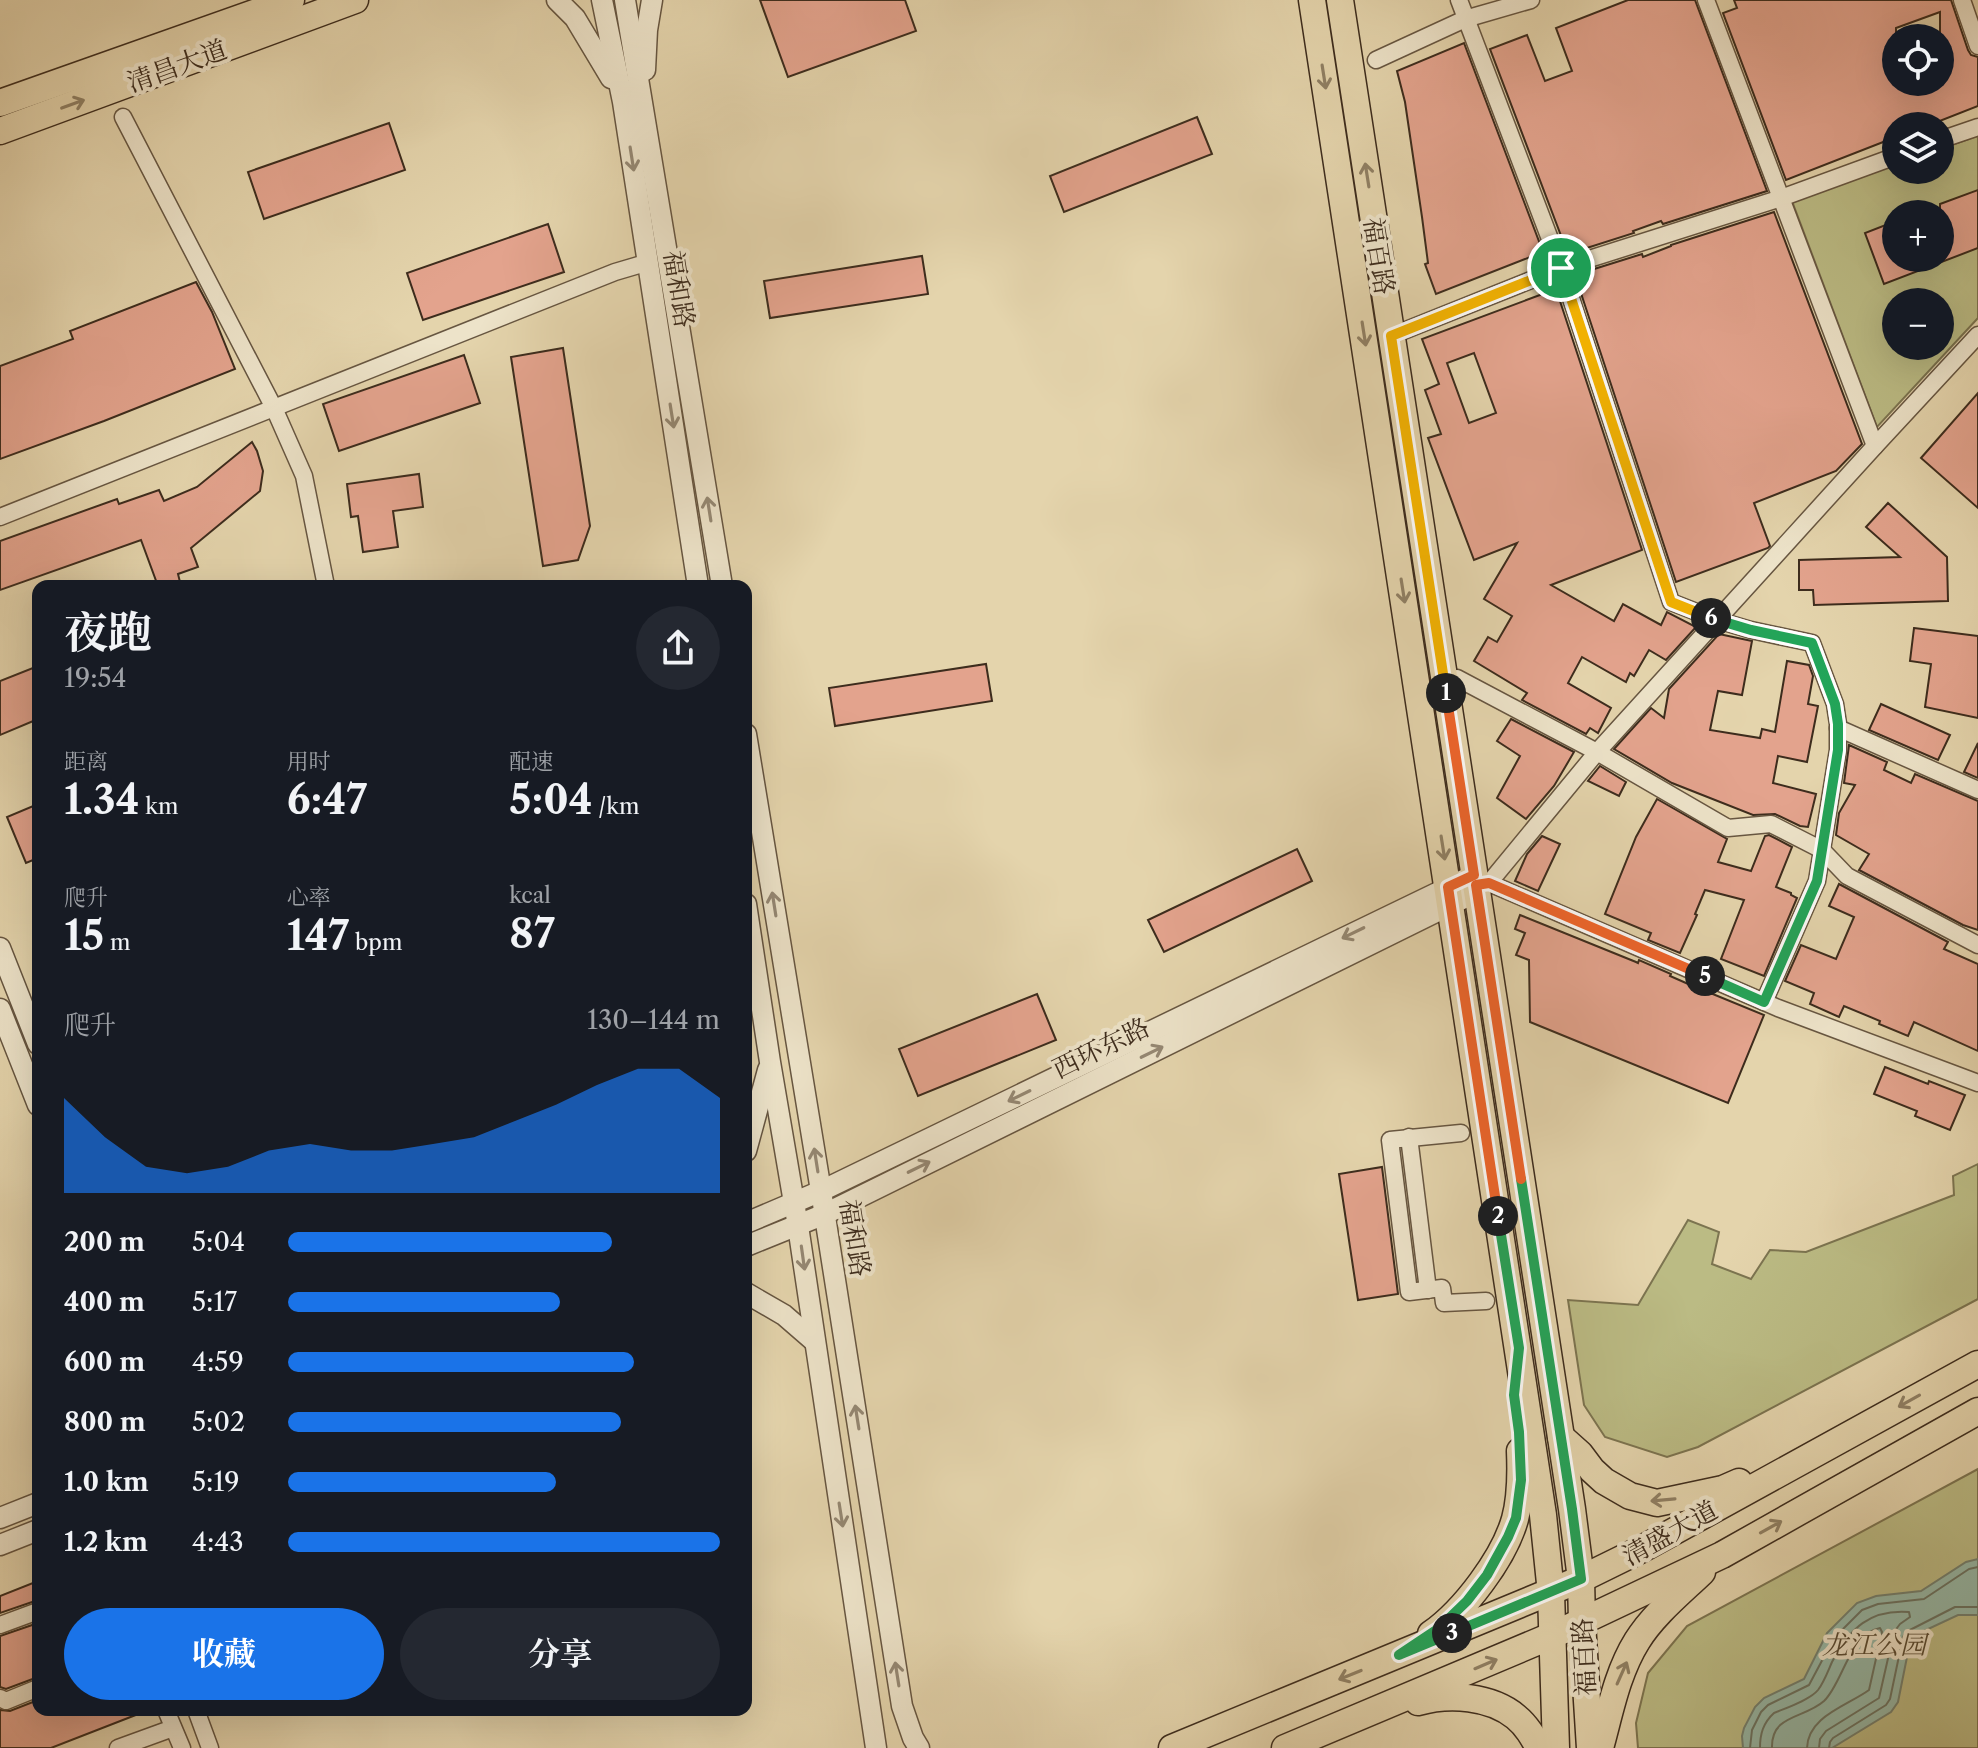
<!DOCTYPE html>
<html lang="zh">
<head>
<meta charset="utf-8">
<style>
	:root { --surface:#171b24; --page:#242831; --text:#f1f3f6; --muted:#9ea1a6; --accent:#1a73e8 }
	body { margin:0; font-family:"Libre Caslon Text","Noto Serif SC",serif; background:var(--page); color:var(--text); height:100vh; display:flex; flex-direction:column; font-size:30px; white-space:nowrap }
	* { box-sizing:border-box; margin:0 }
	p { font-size:26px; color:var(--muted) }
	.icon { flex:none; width:44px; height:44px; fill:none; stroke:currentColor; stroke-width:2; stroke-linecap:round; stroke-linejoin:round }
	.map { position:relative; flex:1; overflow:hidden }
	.details { position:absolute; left:32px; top:580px; width:720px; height:1136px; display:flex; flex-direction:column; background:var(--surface); border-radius:16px; box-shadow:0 8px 32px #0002 }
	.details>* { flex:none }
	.tools { position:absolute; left:1882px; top:24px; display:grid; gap:16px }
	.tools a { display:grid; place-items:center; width:72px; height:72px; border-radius:50%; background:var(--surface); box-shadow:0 8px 32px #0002; font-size:40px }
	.pin { position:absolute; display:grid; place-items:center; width:68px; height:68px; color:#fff; margin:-34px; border:4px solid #fff; border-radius:50%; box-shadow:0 2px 8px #0007 }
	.km { position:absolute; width:40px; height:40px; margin:-20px; border-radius:50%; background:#222; color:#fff; font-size:22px; line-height:40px; text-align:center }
	.round { display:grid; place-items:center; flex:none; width:84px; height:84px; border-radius:42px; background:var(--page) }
	.overview { display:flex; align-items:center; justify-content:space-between; height:136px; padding:0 32px }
	h1 { font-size:44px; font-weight:700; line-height:60px }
	.stats { display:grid; grid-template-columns:repeat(3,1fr); gap:12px; height:136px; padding:8px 32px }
	.stats div { display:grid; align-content:center }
	.stats b { font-size:40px; font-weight:700 }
	.stats small { font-size:22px; font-weight:400 }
	.stats p { font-size:22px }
	.chart { height:224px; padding:16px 32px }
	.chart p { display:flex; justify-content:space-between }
	.chart svg { width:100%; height:144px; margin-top:8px; fill:var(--accent); opacity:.7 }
	.cta { display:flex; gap:16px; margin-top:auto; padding:16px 32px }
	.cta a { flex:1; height:92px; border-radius:48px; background:var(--accent); color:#fff; font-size:32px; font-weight:700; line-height:92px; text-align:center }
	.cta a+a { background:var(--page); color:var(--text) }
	ul { padding:0 32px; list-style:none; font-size:26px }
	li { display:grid; grid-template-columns:128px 96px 1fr; align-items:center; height:60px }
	li i { height:20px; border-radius:10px; background:var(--accent) }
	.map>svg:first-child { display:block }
</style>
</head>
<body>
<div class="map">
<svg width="1978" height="1748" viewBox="0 0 1978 1748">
	<rect width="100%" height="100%" fill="#e4d4ac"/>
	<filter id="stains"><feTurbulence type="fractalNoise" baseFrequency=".0025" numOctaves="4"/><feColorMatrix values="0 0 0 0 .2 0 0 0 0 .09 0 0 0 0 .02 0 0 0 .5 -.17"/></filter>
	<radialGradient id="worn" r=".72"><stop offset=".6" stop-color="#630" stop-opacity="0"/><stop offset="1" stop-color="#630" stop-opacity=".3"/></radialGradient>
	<g fill="#bbbb84" stroke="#7c7450" stroke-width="2" fill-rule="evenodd">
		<path d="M1978,136v182l-101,109 -85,-226 104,-37v6h44v-21zM1896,214h44v44h-44zM1896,302h44v44h-44z"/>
		<path d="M1978,1164v135l-280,148 -31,10 -62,-20 -21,-32 -16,-105 70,5 50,-85 31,12 -7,32 39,15 19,-29 36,2 148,-57 -1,-19z"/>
		<path d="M1978,1469v279h-340l-2,-25 12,-50 39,-47z"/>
	</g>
	<path fill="#95b8a7" stroke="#728070" stroke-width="2" d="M1978,1559v56h-20l-47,22 -13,65 -7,10 -59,36h-89l-1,-12 2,-8 11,-21 9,-9 40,-19 23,-46 30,-30 19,-7 45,-5 45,-29z"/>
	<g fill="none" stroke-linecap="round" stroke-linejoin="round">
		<g stroke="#697262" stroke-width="2">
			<path d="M1750,1748l2,-18 9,-18 7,-7 41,-20 25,-47 28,-28 16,-6 46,-5 45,-30 9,-2"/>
			<path d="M1760,1748c0,-14 3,-25 14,-35 12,-5 36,-13 44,-23 6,-8 10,-19 14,-28 18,-34 38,-53 77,-50l1,5 -10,7 -6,8 -15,66 -53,33 -6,8 -1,9"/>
			<path d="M1772,1748c-1,-34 32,-29 52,-47 19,-18 25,-67 56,-73l2,4 -13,58c-22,16 -61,26 -62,58"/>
			<path d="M1829,1748l1,-6 3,-4 53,-33 4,-6 13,-62 3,-5 49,-25h23"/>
		</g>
	</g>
	<g fill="#e3a38d" stroke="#3d2c1d" stroke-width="2" fill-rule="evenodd">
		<path d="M760,0h145l11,31 -128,46z"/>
		<path d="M1628,0h67l72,191 -104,33 -2,-3 -28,10 1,2 -66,21 -78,-205 37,-14 18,46 27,-10 -16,-43z"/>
		<path d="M1734,0h217l17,50 3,5 7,2v49l-51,20h-31v11l-110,43 -63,-167 14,-5zM1940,12v70h-44v-54z"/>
		<path d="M1464,43l79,209 -107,42 -11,-30 3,-1 -6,-46 -17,-115 -8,-31z"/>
		<path d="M1197,117l15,37 -148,58 -14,-36z"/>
		<path d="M389,123l16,47 -141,49 -16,-47z"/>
		<path d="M1978,190v58l-94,36 -19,-51 31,-12v37h44v-54z"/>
		<path d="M1774,212l88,232 -26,27 -82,32 16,43 -2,2 -92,34 -101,-307 67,-21 1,3 28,-11v-1z"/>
		<path d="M548,224l16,48 -141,48 -16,-47z"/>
		<path d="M922,256l6,38 -158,24 -6,-37z"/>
		<path d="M196,282l16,30 23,57 -131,52 -104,38v-93l73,-27 -3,-8z"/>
		<path d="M1556,289l86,261 -91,35 63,36 9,-17 38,21 6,-13 29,15 -30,33 -17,-10 -15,26 -4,-3 -4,9 -44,-25 -14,26 43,25 -13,25 -8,-5 -4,6 -64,-34 5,-7 -53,-32 14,-24 9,5 15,-26 -28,-17 33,-56 -43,17 -46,-122 13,-4 -16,-44 14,-6 -17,-45zM1474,353l22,60 -27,10 -22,-60z"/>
		<path d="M563,348l27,178 -12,34 -35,6 -32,-209z"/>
		<path d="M464,355l16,48 -141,48 -16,-47z"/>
		<path d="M1978,393v115l-57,-50z"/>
		<path d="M252,442l5,9 6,20 -3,20 -69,57 7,19 -20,7 2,8 -12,4h-10l-17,-46 -141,50v-49l117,-42 2,5 40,-14 5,11 33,-14z"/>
		<path d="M419,474l4,33 -30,4 5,36 -35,5 -5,-36 -7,1 -4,-33z"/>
		<path d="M1888,503l59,54 1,44 -134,4 -1,-15h-14v-30l101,-3 -34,-30z"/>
		<path d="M1914,628l64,8v82l-53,-11 6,-43 -21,-3z"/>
		<path d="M1719,634l33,7 -10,54 -24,-4 -8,39 50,8 2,-9 13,3 12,-71 22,4 4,11 -5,28 10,2 -11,56 -29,-6 -5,27 43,11 -8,33 -8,-1 -25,-12 -22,1 -81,-32 -58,-34 37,-41 13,10 5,-29z"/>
		<path d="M986,664l6,37 -157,25 -6,-38z"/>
		<path d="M38,666v53l-38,16v-54z"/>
		<path d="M1881,704l69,31 -12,25 -69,-30z"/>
		<path d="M1511,719l63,33 -20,34 -28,33 -29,-21 23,-42 -23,-15z"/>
		<path d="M1978,743v35l-14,-6z"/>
		<path d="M1849,745l38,17 -3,8 27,13 4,-9 63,27v129l-15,-5 -104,-55 10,-16 -33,-19 3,-22 16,-28 -11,-2z"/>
		<path d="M1600,766l26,16 -7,14 -31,-15z"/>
		<path d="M1657,799l70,40 -9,23 33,9 14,-35 4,-1 23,12 -16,40 15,6v2l6,3 -33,78 -43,-17 23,-59 -39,-10 -10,24 2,1 -17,38 -32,-13 3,-7 -46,-19 31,-77z"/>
		<path d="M38,804v54l-12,5 -19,-46z"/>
		<path d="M1542,836l18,8 -22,47 -23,-10 12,-27z"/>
		<path d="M1297,849l15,32 -148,71 -16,-32z"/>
		<path d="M1839,884l109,58 -4,7 34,15v87l-64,-29 -6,14 -29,-12 1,-3 -36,-15 -5,11 -29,-13 4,-11 -29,-12 16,-36 35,14 18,-42 -25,-11z"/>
		<path d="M1520,915l116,47 2,1 1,-3 32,14 -1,2 16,7 78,32 -36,88 -198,-81 -1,-62 -13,-5 9,-22 -10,-4z"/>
		<path d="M1037,994l19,46 -138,56 -19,-47z"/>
		<path d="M1885,1067l43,17 1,-3 36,14 -15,35 -35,-14 2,-5 -43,-17z"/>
		<path d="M1382,1167l16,127 -40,6 -19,-126z"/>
		<path d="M38,1581v19l-38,13v-17z"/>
		<path d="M38,1623v54l-32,12 -6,-2v-51z"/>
		<path d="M38,1700v10l108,1 -95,37h-51v-38l10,1z"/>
	</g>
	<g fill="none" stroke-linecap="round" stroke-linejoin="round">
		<g stroke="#675641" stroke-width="19">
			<g id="minor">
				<path d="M1459,0l102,268 110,334 46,18 34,10 61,13 23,61 3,20v26l-21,131 -53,121"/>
				<path d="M1706,0l169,446"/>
				<path d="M1962,0l16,46"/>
				<path d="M1376,60l89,-41 66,-19"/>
				<path d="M123,117l151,291 30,68 22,110"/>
				<path d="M1940,140l38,-13"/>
				<path d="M1391,336l170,-68 220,-70 115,-42"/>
				<path d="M0,517l615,-245 34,-10"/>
				<path d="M1457,678l140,74 131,76 43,-4 51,26 25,26 131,69"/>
				<path d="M1838,728l140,62"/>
				<path d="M1489,883l289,125 200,75"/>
				<path d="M1476,885l13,-2 108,-131 278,-306 103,-111"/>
				<path d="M1461,1133l-71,7 19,152 33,-4 2,15 42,-2"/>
				<path d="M1409,1137l19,153"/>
				<path d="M0,1625l38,-14"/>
				<path d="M0,1698l6,3 32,-13"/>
				<path d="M166,1710l16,38"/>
				<path d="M196,1710l14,38"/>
				<path d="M118,1748l55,-20"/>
			</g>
		</g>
		<g stroke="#675641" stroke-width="23">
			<g id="tertiary">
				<path d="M557,0l18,18 36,60"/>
				<path d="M602,0l21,102 75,484"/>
				<path d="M625,0l97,586"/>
				<path d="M645,70l2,-40 5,-30"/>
				<path d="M746,734l75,457 81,515 11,32 6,10"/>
				<path d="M746,904l24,158 28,164 78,522"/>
				<path d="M0,948l38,96"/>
				<path d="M0,1009l38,96"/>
				<path d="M746,1151l22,-81"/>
				<path d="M746,1223l75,-32 653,-316"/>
				<path d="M746,1246l79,-32 637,-315"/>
				<path d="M746,1293l38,22 30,26"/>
				<path d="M0,1518l38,-15"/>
				<path d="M0,1545l38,-15"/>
			</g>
		</g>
		<g stroke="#3d2c1d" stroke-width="29">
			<g id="primary">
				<path d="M1312,0l231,1515 8,78 5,155"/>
				<path d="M1340,0l232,1509 9,70 1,43 8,126"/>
				<path d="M0,103l291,-103"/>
				<path d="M0,131l355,-131"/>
				<path d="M1561,1437l19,17 12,16 12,11 26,15 27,7 66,-14 16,-7"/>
				<path d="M1431,1634c33,-23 73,-76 84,-115 6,-22 6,-45 5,-68"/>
				<path d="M1418,1702c31,-9 73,-6 98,15 11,9 17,20 23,31"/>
				<path d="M1172,1748l409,-169 59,-29 338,-186"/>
				<path d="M1285,1748l266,-112 171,-81 256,-144"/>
				<path d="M1600,1748c10,-36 17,-75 37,-107 16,-26 43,-48 65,-69"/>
			</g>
		</g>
		<use href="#minor" stroke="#ede3c9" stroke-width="16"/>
		<use href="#tertiary" stroke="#ede3c9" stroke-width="20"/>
		<use href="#primary" stroke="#e4d4ac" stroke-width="26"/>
	</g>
	<defs><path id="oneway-shaft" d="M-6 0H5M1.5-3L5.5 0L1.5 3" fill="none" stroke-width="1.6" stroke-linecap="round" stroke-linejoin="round" transform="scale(2)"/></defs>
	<g stroke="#908064">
		<use href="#oneway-shaft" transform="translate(1324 77) rotate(81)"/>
		<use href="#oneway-shaft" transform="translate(73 104) rotate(-20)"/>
		<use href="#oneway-shaft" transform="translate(1367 175) rotate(-99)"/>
		<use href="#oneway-shaft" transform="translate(1364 334) rotate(81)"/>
		<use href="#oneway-shaft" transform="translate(1403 591) rotate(81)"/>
		<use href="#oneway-shaft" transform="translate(1443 848) rotate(81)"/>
		<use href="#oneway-shaft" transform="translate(1909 1401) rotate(151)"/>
		<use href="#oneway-shaft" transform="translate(1663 1500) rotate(175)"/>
		<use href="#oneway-shaft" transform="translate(1771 1527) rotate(-29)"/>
		<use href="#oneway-shaft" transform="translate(1486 1664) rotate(-23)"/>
		<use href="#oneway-shaft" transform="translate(1622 1673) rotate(-66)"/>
		<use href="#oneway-shaft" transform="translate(1350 1675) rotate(158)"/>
	</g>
	<g stroke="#958873">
		<use href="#oneway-shaft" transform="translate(632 159) rotate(81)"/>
		<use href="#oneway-shaft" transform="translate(672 416) rotate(81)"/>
		<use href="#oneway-shaft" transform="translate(709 509) rotate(-99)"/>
		<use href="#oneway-shaft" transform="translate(774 904) rotate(-99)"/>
		<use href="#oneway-shaft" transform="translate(1353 933) rotate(154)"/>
		<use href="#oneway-shaft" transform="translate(1152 1052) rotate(-26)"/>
		<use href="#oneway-shaft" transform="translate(1019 1096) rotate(154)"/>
		<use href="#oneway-shaft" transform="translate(816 1160) rotate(-99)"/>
		<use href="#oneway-shaft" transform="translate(919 1167) rotate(-26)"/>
		<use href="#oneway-shaft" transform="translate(803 1258) rotate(82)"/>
		<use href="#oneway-shaft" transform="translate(857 1417) rotate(-99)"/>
		<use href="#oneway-shaft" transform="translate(841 1515) rotate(81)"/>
		<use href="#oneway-shaft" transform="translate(897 1674) rotate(-99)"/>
	</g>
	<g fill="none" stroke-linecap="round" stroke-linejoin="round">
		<g stroke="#fff" stroke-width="16">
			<path id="split-1" d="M1446,693l-55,-357 170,-68"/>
		</g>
		<g stroke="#fff" stroke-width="16">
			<path id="split-2" d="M1446,693l28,182 -26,12 50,329"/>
		</g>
		<g stroke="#fff" stroke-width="16">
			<path id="split-3" d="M1452,1633l-53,22 39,-26 29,-28 20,-26 21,-38 8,-19 5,-38 -2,-48 -5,-37 5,-47 -21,-132"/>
		</g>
		<g stroke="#fff" stroke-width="16">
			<path id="split-4" d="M1452,1633l129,-54 -9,-70 -51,-330"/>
		</g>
		<g stroke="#fff" stroke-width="16">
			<path id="split-5" d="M1521,1179l-45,-294 13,-2 216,93"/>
		</g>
		<g stroke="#fff" stroke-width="16">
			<path id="split-6" d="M1705,976l59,26 53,-121 21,-131v-26l-3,-20 -23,-61 -61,-13 -40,-12"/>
		</g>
		<g stroke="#fff" stroke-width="16">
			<path id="split-7" d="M1561,268l110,334 40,16"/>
		</g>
		<use href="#split-1" stroke="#f5b400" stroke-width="10"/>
		<use href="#split-2" stroke="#f0652b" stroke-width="10"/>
		<use href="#split-3" stroke="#22a559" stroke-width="10"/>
		<use href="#split-4" stroke="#22a559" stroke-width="10"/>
		<use href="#split-5" stroke="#f0652b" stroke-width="10"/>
		<use href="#split-6" stroke="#22a559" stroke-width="10"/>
		<use href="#split-7" stroke="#f5b400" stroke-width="10"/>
	</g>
	<g text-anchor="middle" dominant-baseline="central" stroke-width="8" stroke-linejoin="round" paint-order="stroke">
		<g font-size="26" fill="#3d2c1d" stroke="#ede3c9">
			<text transform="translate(177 66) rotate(-20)">清昌大道</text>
			<text transform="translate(1379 256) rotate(81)">福百路</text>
			<text transform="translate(679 289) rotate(81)">福和路</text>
			<text transform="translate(1101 1048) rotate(-26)">西环东路</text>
			<text transform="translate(855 1238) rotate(81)">福和路</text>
			<text transform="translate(1670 1533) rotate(-29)">清盛大道</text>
			<text transform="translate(1584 1657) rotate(-93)">福百路</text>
		</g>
		<g font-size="26" font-style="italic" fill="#564932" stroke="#ede3c9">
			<text x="1874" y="1645">龙江公园</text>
		</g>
	</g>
	<rect width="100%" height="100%" filter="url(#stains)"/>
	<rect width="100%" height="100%" fill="url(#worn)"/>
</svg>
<div class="tools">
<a><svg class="icon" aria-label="locate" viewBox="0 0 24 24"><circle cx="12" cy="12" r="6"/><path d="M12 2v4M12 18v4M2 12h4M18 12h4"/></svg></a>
<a><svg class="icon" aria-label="layers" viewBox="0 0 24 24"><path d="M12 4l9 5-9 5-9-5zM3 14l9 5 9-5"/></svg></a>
<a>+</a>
<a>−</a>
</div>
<div class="pin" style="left:1561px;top:268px;background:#1e9e55"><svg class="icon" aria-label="arrive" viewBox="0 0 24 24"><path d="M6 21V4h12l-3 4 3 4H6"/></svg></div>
<b class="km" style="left:1446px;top:693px">1</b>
<b class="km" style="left:1498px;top:1216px">2</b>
<b class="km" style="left:1452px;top:1633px">3</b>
<b class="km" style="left:1705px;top:976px">5</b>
<b class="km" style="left:1711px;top:618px">6</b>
<section class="details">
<div class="overview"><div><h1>夜跑</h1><p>19:54</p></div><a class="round"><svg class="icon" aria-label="share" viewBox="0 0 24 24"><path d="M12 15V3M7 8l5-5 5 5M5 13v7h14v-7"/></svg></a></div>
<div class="stats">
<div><p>距离</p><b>1.34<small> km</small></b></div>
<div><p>用时</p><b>6:47</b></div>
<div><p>配速</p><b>5:04<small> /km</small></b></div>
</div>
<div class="stats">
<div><p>爬升</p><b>15<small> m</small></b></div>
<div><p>心率</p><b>147<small> bpm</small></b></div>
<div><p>kcal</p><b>87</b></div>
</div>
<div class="chart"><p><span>爬升</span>130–144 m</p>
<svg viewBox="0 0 160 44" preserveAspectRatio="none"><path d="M0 44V15L10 27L20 36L30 38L40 36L50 31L60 29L70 31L80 31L90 29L100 27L110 22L120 17L130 11L140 6L150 6L160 15V44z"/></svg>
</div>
<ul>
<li><b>200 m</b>5:04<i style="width:75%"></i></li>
<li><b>400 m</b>5:17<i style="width:63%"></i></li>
<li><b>600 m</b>4:59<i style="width:80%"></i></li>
<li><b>800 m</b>5:02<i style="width:77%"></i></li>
<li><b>1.0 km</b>5:19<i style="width:62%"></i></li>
<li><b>1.2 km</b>4:43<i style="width:100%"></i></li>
</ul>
<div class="cta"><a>收藏</a><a>分享</a></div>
</section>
</div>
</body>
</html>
